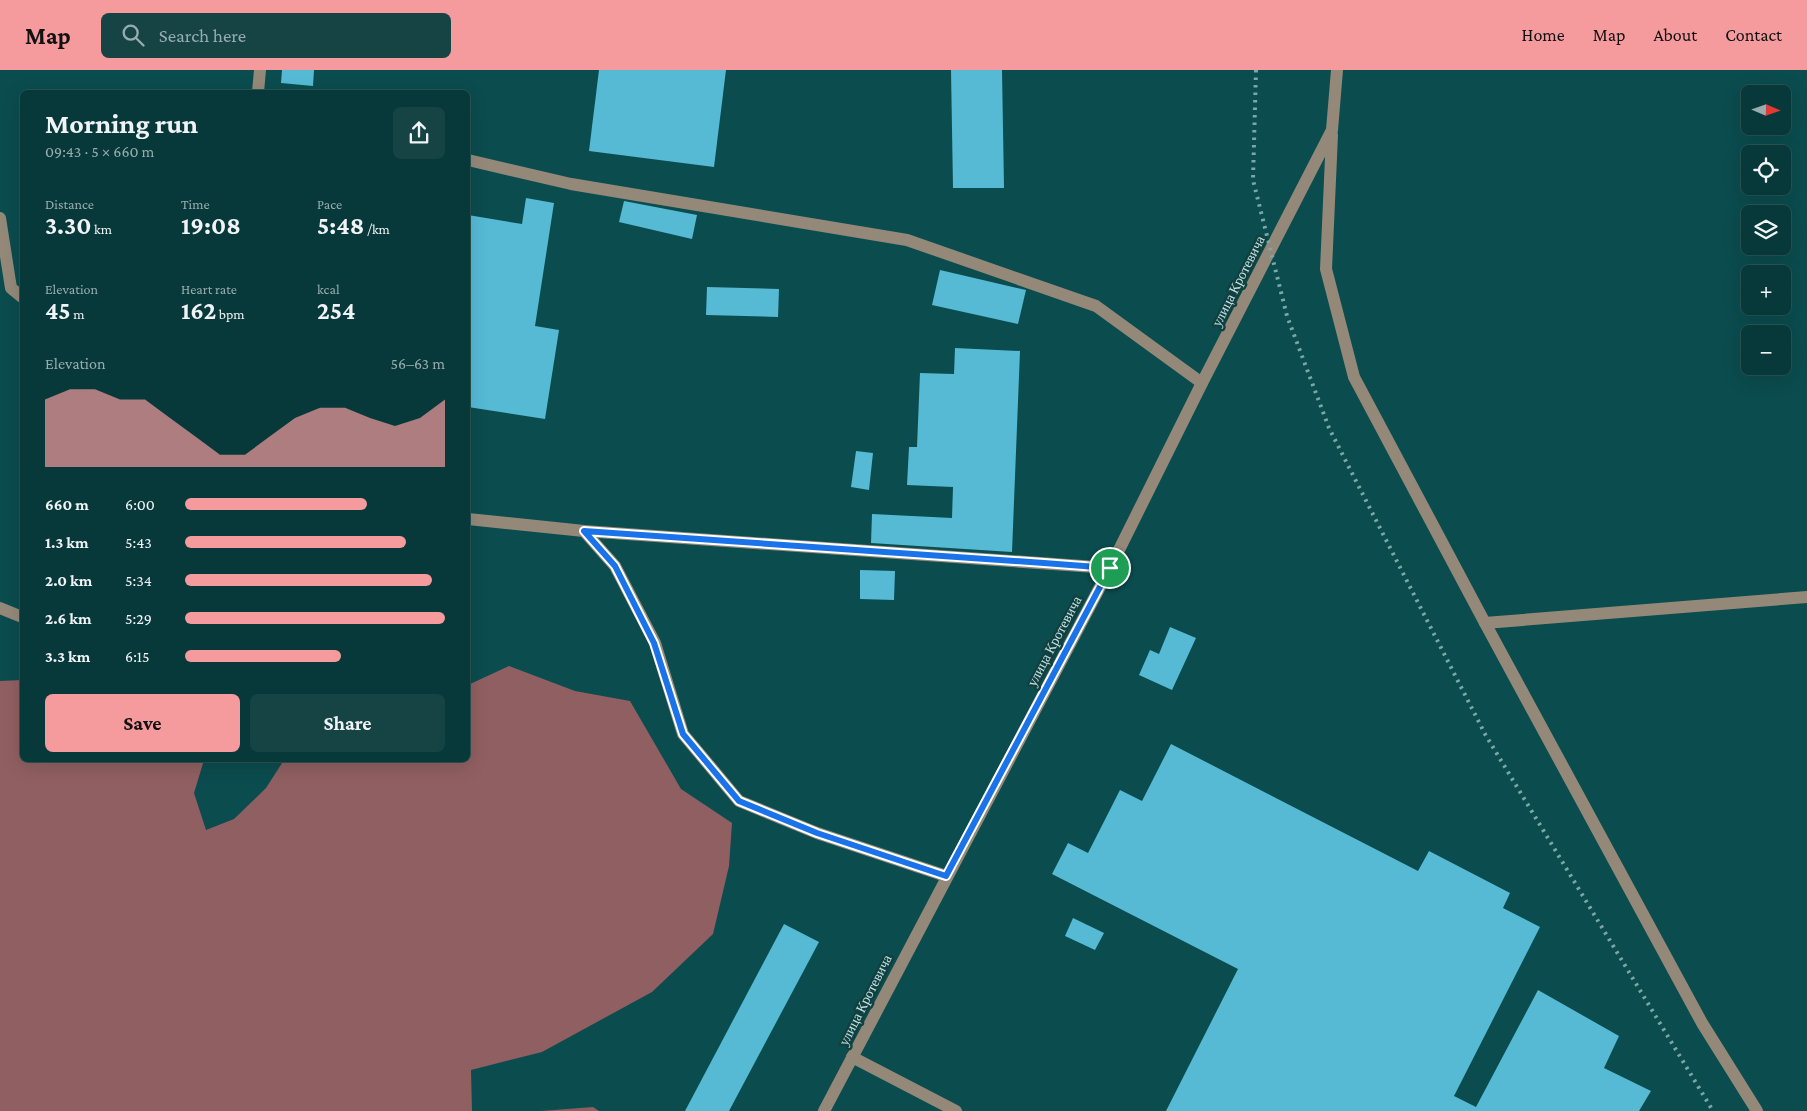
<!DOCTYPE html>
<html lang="en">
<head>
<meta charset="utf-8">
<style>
	:root { --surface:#08393a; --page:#164445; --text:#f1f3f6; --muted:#98acaf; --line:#295354; --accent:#f59b9e }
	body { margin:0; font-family:"Crimson Pro",serif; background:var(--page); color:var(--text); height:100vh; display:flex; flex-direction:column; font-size:19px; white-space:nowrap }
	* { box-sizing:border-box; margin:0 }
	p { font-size:16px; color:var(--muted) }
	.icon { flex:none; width:28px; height:28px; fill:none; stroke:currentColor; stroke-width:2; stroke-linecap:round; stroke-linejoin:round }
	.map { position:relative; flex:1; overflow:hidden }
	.sheet { position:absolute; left:20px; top:20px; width:450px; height:672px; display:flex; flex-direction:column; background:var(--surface); border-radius:8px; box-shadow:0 5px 20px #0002,0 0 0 1px var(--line) }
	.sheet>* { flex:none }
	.needle { width:32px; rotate:92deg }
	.tools { position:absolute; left:1741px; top:15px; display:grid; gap:10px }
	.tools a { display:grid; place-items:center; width:50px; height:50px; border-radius:8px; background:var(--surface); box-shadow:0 5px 20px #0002,0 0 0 1px var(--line); font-size:25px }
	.pin { position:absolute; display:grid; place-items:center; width:42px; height:42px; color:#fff; margin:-21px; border:2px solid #fff; border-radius:50%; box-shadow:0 1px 5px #0007 }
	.round { display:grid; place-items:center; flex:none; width:52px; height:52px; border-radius:8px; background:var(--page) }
	.summary { display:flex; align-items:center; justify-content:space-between; height:85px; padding:0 25px }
	h1 { font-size:28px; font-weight:700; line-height:38px }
	.figures { display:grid; grid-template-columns:repeat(3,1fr); gap:8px; height:85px; padding:5px 25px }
	.figures div { display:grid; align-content:center }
	.figures b { font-size:25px; font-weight:700 }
	.figures small { font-size:14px; font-weight:400 }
	.figures p { font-size:14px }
	.chart { height:140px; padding:10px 25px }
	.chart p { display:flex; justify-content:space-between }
	.chart svg { width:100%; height:90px; margin-top:5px; fill:var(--accent); opacity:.7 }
	.button { display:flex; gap:10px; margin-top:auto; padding:10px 25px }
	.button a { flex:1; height:58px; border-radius:8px; background:var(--accent); color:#111; font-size:20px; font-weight:700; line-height:58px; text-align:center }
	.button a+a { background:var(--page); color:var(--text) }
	ul { padding:0 25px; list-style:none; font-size:16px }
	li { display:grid; grid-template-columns:80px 60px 1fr; align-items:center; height:38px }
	li i { height:12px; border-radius:6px; background:var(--accent) }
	header { display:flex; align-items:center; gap:30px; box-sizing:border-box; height:70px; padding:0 25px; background:var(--accent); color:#111 }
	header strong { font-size:24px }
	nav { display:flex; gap:28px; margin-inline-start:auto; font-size:18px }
	.search { width:350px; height:45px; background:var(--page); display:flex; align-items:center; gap:12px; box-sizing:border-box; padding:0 18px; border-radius:8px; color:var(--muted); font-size:19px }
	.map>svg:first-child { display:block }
</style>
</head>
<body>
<header>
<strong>Map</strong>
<div class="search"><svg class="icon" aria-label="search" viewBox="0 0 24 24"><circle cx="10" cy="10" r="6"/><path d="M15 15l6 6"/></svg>Search here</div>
<nav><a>Home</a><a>Map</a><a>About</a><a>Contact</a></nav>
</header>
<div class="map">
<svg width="1807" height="1041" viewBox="0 0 1807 1041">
	<rect width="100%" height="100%" fill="#0b4c4e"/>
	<g fill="#905f61">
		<path d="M509,596l66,25 55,10 51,88 51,34 -3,43 -16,68 -61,58 -110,60 -71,18 1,41h-472v-430l22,-1v80h182l-10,33 12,37 28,-11 32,-31 18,-28h184v-75z"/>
		<path d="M593,1037l6,4h-58z"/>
	</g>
	<g fill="#56bad4">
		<path d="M282,0h32l-1,16 -32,-3z"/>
		<path d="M599,0h127l-12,97 -125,-16z"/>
		<path d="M951,0h51l2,118h-51z"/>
		<path d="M526,128l28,5 -19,123 24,4 -14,89 -77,-12v-192l54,9z"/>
		<path d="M624,131l73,14 -5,24 -73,-17z"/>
		<path d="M940,200l86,20 -8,34 -86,-19z"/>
		<path d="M707,217l72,2 -1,28 -72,-2z"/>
		<path d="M955,278l65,3 -8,201 -141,-9 1,-29 80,4 1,-31 -46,-2 2,-38h8l3,-74 34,1z"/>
		<path d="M856,381l17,2 -4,37 -18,-3z"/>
		<path d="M860,500l35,1 -1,29 -34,-1z"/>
		<path d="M1170,557l26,11 -24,52 -33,-15 11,-25 9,4z"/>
		<path d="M1171,674l247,127 11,-20 81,42 -7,15 37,19 -86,169 22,11 62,-117 81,46 -15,32 47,23 -12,20h-473l72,-142 -186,-95 16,-31 20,10 32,-63 22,11z"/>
		<path d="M1073,848l31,15 -9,17 -30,-14z"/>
		<path d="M784,854l35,18 -90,169h-44z"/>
	</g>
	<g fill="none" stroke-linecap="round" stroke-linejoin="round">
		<g stroke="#948979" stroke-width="12">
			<path d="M258,22l2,-22"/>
			<path d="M1332,65l-6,134 28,108 131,246 217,400 55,88"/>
			<path d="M468,90l103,24 336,56 189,66 106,77"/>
			<path d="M0,148l11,70 11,9"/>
			<path d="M468,449l116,12 526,37"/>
			<path d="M584,461l31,35 40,77 28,91 56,67 78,32 129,43"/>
			<path d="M0,538l22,9"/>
			<path d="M1485,553l322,-26"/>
			<path d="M852,987l104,54"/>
			<path d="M824,1041l286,-543 92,-185 130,-253 5,-60"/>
		</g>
		<path stroke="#7ca7a8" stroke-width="4" stroke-dasharray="2.5 5" stroke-linecap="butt" d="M1256,0l-3,110 34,136 42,112 156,306 228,377"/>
	</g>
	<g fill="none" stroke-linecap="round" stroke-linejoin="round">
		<g stroke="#fff" stroke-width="10">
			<path id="route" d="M584,461l460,32 66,5 -164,308 -129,-43 -78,-32 -56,-67 -29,-91 -39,-77z"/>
		</g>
		<use href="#route" stroke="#1a73e8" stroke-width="6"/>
	</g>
	<g text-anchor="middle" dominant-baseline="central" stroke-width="5" stroke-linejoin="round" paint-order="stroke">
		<g font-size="14" fill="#c6e3e3" stroke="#124041">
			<text transform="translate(1238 211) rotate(-63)">улица Кротевича</text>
			<text transform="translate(1054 571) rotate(-62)">улица Кротевича</text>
			<text transform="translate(865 930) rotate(-63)">улица Кротевича</text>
		</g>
	</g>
</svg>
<div class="tools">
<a><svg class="needle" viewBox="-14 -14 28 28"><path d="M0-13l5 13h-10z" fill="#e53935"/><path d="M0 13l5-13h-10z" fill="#98acaf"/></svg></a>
<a><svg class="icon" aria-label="locate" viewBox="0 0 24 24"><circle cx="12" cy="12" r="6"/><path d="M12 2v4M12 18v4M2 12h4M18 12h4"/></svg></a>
<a><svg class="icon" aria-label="layers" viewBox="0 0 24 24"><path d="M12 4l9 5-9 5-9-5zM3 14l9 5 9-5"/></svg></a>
<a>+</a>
<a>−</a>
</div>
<div class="pin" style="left:1110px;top:498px;background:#1e9e55"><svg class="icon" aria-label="arrive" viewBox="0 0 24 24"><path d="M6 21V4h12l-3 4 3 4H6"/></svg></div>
<section class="sheet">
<div class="summary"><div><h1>Morning run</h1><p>09:43 · 5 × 660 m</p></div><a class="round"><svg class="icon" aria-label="share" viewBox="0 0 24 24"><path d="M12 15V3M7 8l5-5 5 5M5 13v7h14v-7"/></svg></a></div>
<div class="figures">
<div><p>Distance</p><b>3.30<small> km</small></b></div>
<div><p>Time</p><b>19:08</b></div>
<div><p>Pace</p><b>5:48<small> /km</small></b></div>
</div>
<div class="figures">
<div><p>Elevation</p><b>45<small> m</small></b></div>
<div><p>Heart rate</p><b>162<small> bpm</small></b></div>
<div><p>kcal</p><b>254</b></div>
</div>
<div class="chart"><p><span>Elevation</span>56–63 m</p>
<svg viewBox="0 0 160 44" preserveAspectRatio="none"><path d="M0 44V11L10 6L20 6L30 11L40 11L50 20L60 29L70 38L80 38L90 29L100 20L110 15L120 15L130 20L140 24L150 20L160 11V44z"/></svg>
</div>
<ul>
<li><b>660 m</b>6:00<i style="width:70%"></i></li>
<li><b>1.3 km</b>5:43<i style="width:85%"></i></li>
<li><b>2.0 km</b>5:34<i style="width:95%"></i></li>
<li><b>2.6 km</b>5:29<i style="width:100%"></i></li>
<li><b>3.3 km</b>6:15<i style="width:60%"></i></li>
</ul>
<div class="button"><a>Save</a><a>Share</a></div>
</section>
</div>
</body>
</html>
